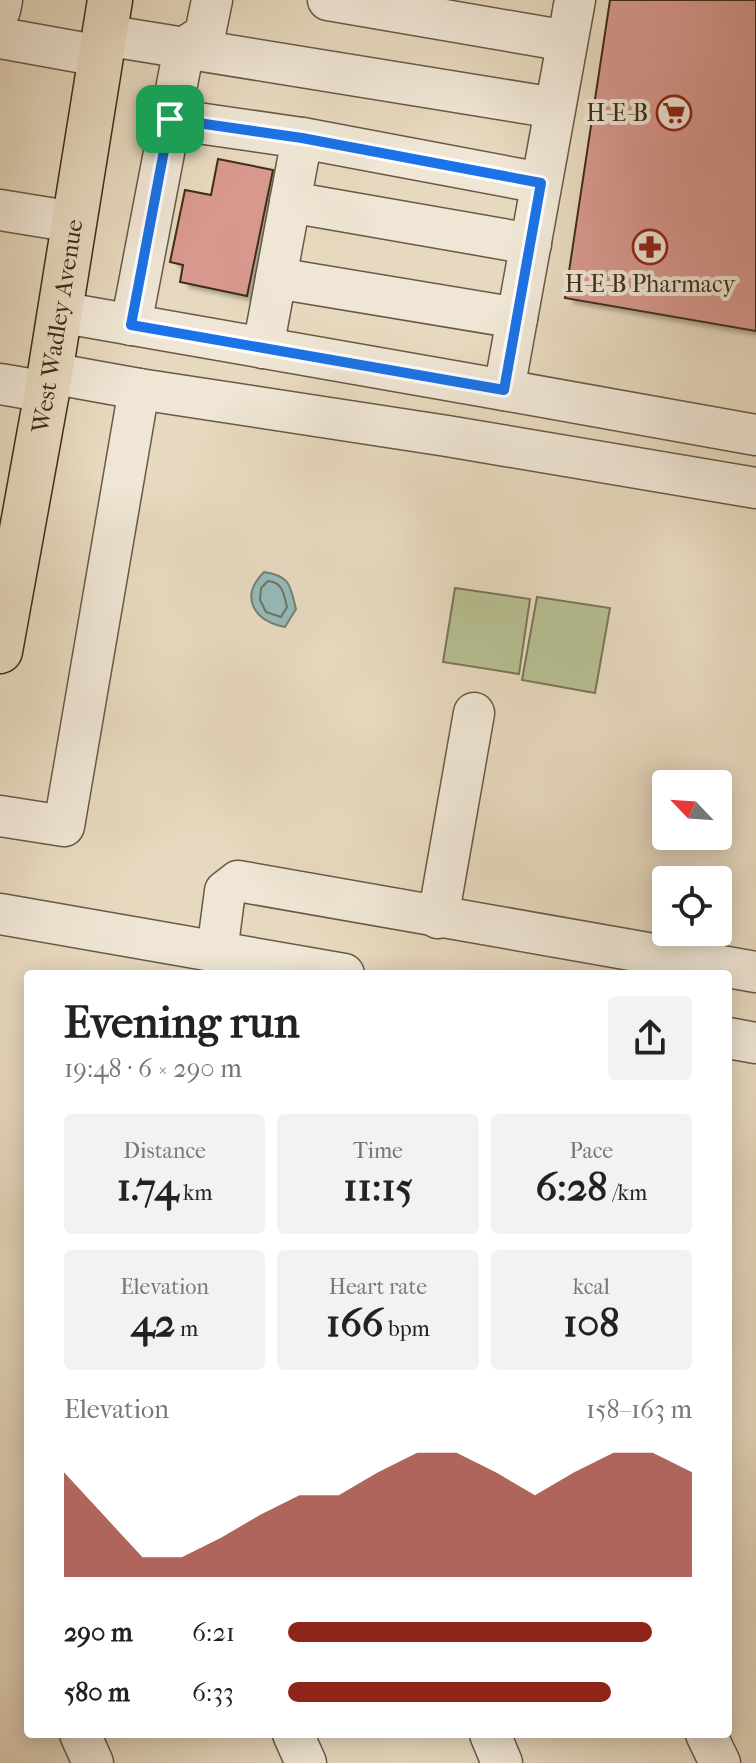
<!DOCTYPE html>
<html lang="en">
<head>
<meta charset="utf-8">
<style>
	:root { --surface:#fff; --page:#f2f2f2; --text:#222; --muted:#767676; --accent:#8f2418 }
	body { margin:0; font-family:"IM FELL French Canon",serif; background:var(--page); color:var(--text); height:100vh; display:flex; flex-direction:column; font-size:30px; white-space:nowrap }
	* { box-sizing:border-box; margin:0 }
	p { font-size:26px; color:var(--muted) }
	.icon { flex:none; width:44px; height:44px; fill:none; stroke:currentColor; stroke-width:2; stroke-linecap:round; stroke-linejoin:round }
	.map { position:relative; flex:1; overflow:hidden }
	.side { position:absolute; left:24px; top:970px; width:708px; height:768px; display:flex; flex-direction:column; background:var(--surface); border-radius:8px; box-shadow:0 4px 20px #0003 }
	.side>* { flex:none }
	.needle { width:52px; rotate:295deg }
	.tools { position:absolute; left:652px; top:770px; display:grid; gap:16px }
	.tools a { display:grid; place-items:center; width:80px; height:80px; border-radius:8px; background:var(--surface); box-shadow:0 4px 20px #0003; font-size:40px }
	.pin { position:absolute; display:grid; place-items:center; width:68px; height:68px; color:#fff; margin:-34px; border-radius:16px; box-shadow:0 4px 12px #0006 }
	.round { display:grid; place-items:center; flex:none; width:84px; height:84px; border-radius:8px; background:var(--page) }
	.headline { display:flex; align-items:center; justify-content:space-between; height:136px; padding:0 40px }
	h1 { font-size:44px; font-weight:800; line-height:60px }
	.metrics { display:grid; grid-template-columns:repeat(3,1fr); gap:12px; height:136px; padding:8px 40px }
	.metrics div { display:grid; align-content:center; border-radius:8px; background:var(--page); text-align:center }
	.metrics b { font-size:40px; font-weight:800 }
	.metrics small { font-size:22px; font-weight:400 }
	.metrics p { font-size:22px }
	.chart { height:224px; padding:16px 40px }
	.chart p { display:flex; justify-content:space-between }
	.chart svg { width:100%; height:144px; margin-top:8px; fill:var(--accent); opacity:.7 }
	ul { padding:0 40px; list-style:none; font-size:26px }
	li { display:grid; grid-template-columns:128px 96px 1fr; align-items:center; height:60px }
	li i { height:20px; border-radius:10px; background:var(--accent) }
	.map>svg:first-child { display:block }
</style>
</head>
<body>
<div class="map">
<svg width="756" height="1763" viewBox="0 0 756 1763">
	<defs>
		<filter id="shadow"><feDropShadow dx="9" dy="5" stdDeviation="2" flood-color="#0004"/></filter>
	</defs>
	<rect width="100%" height="100%" fill="#e7d9bf"/>
	<filter id="stains"><feTurbulence type="fractalNoise" baseFrequency=".0025" numOctaves="4"/><feColorMatrix values="0 0 0 0 .2 0 0 0 0 .09 0 0 0 0 .02 0 0 0 .5 -.17"/></filter>
	<radialGradient id="worn" r=".72"><stop offset=".6" stop-color="#630" stop-opacity="0"/><stop offset="1" stop-color="#630" stop-opacity=".3"/></radialGradient>
	<g fill="#b6bf92" stroke="#7a7657" stroke-width="2">
		<path d="M455,588l75,11 -11,75 -76,-12z"/>
		<path d="M537,597l73,11 -15,85 -73,-13z"/>
	</g>
	<path fill="#97b9b7" stroke="#738179" stroke-width="2" d="M264,572c27,4 26,14 32,37l-11,18c-31,-6 -46,-30 -21,-55z"/>
	<g fill="none" stroke-linecap="round" stroke-linejoin="round">
		<path stroke="#6a746a" stroke-width="2" d="M268,581c15,1 16,14 19,26l-6,10 -15,-5 -6,-12 1,-12z"/>
	</g>
	<g fill="#d8988e" stroke="#3d2e1c" stroke-width="2" filter="url(#shadow)">
		<path d="M610,0h146v331l-191,-33z"/>
		<path d="M218,159l55,11 -26,126 -67,-14 3,-17 -13,-3 15,-72 26,5z"/>
	</g>
	<g fill="none" stroke-linecap="round" stroke-linejoin="round">
		<g stroke="#685945" stroke-width="43">
			<g id="minor">
				<path d="M328,0l239,41"/>
				<path d="M0,10l2,-10"/>
				<path d="M104,35l451,73"/>
				<path d="M0,38l100,18"/>
				<path d="M170,119l132,19 -39,210"/>
				<path d="M302,138l239,45"/>
				<path d="M290,202l241,42"/>
				<path d="M0,210l74,12"/>
				<path d="M276,278l241,40"/>
				<path d="M59,312l445,78 71,-390"/>
				<path d="M131,325l53,-277 21,-14 7,-34"/>
				<path d="M0,384l47,8"/>
				<path d="M139,389l308,47 309,52"/>
				<path d="M504,390l252,45"/>
				<path d="M0,816l64,10 75,-437 -89,-16"/>
				<path d="M0,914l344,60"/>
				<path d="M438,918l36,-205"/>
				<path d="M217,952l8,-61 13,-10 518,91"/>
				<path d="M728,1038l28,5"/>
				<path d="M80,1734l13,29"/>
				<path d="M293,1734l13,29"/>
				<path d="M490,1734l12,29"/>
				<path d="M706,1734l14,29"/>
			</g>
		</g>
		<g stroke="#3d2e1c" stroke-width="47">
			<g id="major">
				<path id="s1" d="M0,651l47,-259 63,-392"/>
			</g>
		</g>
		<use href="#minor" stroke="#efe6d5" stroke-width="40"/>
		<use href="#major" stroke="#e7d9bf" stroke-width="44"/>
	</g>
	<g fill="none" stroke-linecap="round" stroke-linejoin="round">
		<g stroke="#fff" stroke-width="16">
			<path id="route" d="M170,119l132,19 239,45 -37,207 -373,-65z"/>
		</g>
		<use href="#route" stroke="#1a73e8" stroke-width="10"/>
	</g>
	<defs>
		<g id="supermarket-ring" transform="scale(1.8)"><circle r="9.5" fill="#efe6d5" stroke="#8f2418" stroke-width="1.5"/><path d="M-6-5.5h2.5l.6 2H6L4.5 2H-2.5L-4.4-4H-6ZM-1.5 3.2a1.3 1.3 0 1 0 .1 0ZM3 3.2a1.3 1.3 0 1 0 .1 0Z" fill="#8f2418"/></g>
		<g id="pharmacy-ring" transform="scale(1.8)"><circle r="9.5" fill="#efe6d5" stroke="#8f2418" stroke-width="1.5"/><path d="M-2-6h4v4h4v4h-4v4h-4v-4h-4v-4h4Z" fill="#8f2418"/></g>
	</defs>
	<g fill-rule="evenodd">
		<use href="#supermarket-ring" x="674" y="113"/>
		<use href="#pharmacy-ring" x="650" y="247"/>
	</g>
	<g text-anchor="middle" dominant-baseline="central" stroke-width="8" stroke-linejoin="round" paint-order="stroke">
		<g font-size="24" fill="#3d2e1c" stroke="#efe6d5" text-anchor="end">
			<text x="648" y="113">H-E-B</text>
			<text x="650" y="284" text-anchor="middle">H-E-B Pharmacy</text>
		</g>
		<g font-size="24" fill="#3d2e1c" stroke="#efe6d5">
			<text stroke="none"><textPath href="#s1" startOffset="330">West Wadley Avenue</textPath></text>
		</g>
	</g>
	<rect width="100%" height="100%" filter="url(#stains)"/>
	<rect width="100%" height="100%" fill="url(#worn)"/>
</svg>
<div class="tools">
<a><svg class="needle" viewBox="-14 -14 28 28"><path d="M0-13l5 13h-10z" fill="#e53935"/><path d="M0 13l5-13h-10z" fill="#767676"/></svg></a>
<a><svg class="icon" aria-label="locate" viewBox="0 0 24 24"><circle cx="12" cy="12" r="6"/><path d="M12 2v4M12 18v4M2 12h4M18 12h4"/></svg></a>
</div>
<div class="pin" style="left:170px;top:119px;background:#1e9e55"><svg class="icon" aria-label="arrive" viewBox="0 0 24 24"><path d="M6 21V4h12l-3 4 3 4H6"/></svg></div>
<section class="side">
<div class="headline"><div><h1>Evening run</h1><p>19:48 · 6 × 290 m</p></div><a class="round"><svg class="icon" aria-label="share" viewBox="0 0 24 24"><path d="M12 15V3M7 8l5-5 5 5M5 13v7h14v-7"/></svg></a></div>
<div class="metrics">
<div><p>Distance</p><b>1.74<small> km</small></b></div>
<div><p>Time</p><b>11:15</b></div>
<div><p>Pace</p><b>6:28<small> /km</small></b></div>
</div>
<div class="metrics">
<div><p>Elevation</p><b>42<small> m</small></b></div>
<div><p>Heart rate</p><b>166<small> bpm</small></b></div>
<div><p>kcal</p><b>108</b></div>
</div>
<div class="chart"><p><span>Elevation</span>158–163 m</p>
<svg viewBox="0 0 160 44" preserveAspectRatio="none"><path d="M0 44V12L10 25L20 38L30 38L40 32L50 25L60 19L70 19L80 12L90 6L100 6L110 12L120 19L130 12L140 6L150 6L160 12V44z"/></svg>
</div>
<ul>
<li><b>290 m</b>6:21<i style="width:90%"></i></li>
<li><b>580 m</b>6:33<i style="width:80%"></i></li>
</ul>
</section>
</div>
</body>
</html>
